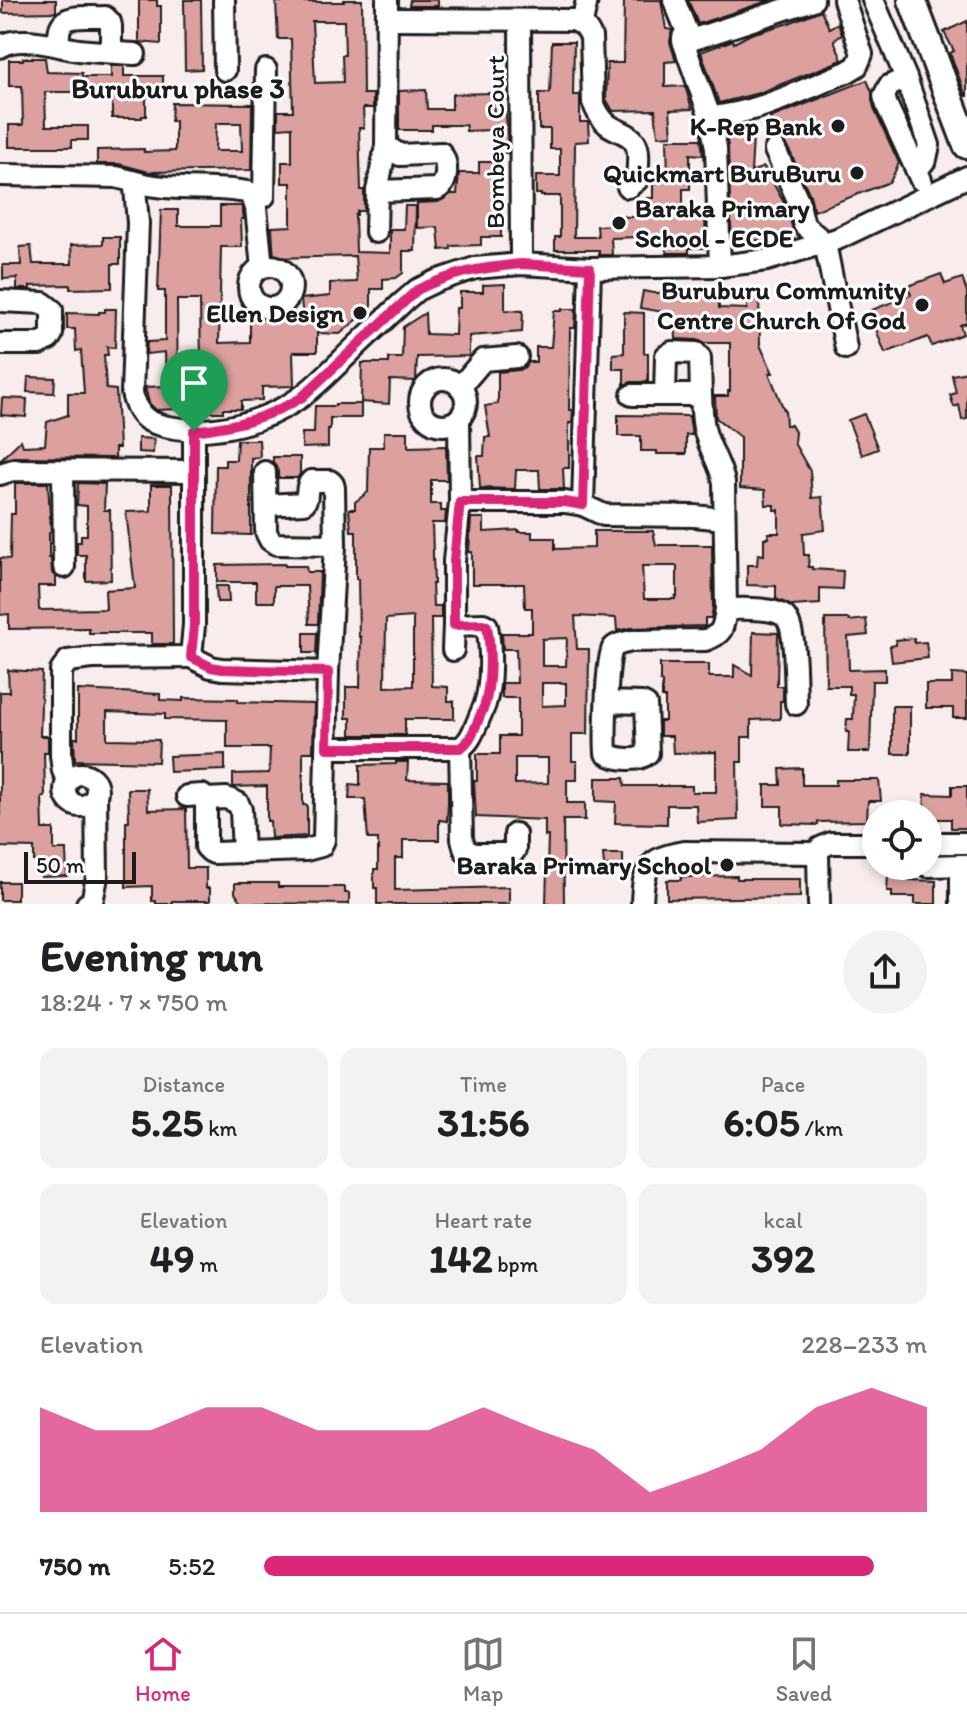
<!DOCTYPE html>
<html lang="en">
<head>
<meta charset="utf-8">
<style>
	:root { --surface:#fff; --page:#f2f2f2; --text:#202124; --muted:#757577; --line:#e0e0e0; --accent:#db2777 }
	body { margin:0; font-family:Itim,sans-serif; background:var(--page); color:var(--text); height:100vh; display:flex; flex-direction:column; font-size:30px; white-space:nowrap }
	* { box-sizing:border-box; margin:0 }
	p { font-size:26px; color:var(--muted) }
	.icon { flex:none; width:44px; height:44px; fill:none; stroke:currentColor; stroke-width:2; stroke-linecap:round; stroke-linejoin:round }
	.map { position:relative; height:904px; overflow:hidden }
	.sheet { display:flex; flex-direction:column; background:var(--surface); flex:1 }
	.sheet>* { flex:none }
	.fabs { position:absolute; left:862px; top:800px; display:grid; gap:16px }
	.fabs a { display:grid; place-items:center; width:80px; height:80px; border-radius:50%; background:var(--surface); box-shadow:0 4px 12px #0003; font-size:40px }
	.scale { position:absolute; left:24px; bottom:20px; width:112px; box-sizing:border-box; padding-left:8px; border:4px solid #1c1c1c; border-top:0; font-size:22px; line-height:28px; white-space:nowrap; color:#1c1c1c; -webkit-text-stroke:6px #fff; paint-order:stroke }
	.pin { position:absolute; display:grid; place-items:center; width:68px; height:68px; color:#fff; margin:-82px -34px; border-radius:50% 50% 50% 0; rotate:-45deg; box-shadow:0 0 8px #0007 }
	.pin .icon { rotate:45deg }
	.round { display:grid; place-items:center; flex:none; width:84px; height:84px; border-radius:42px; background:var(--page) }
	.summary { display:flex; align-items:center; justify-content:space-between; height:136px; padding:0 40px }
	h1 { font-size:44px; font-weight:800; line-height:60px }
	.figures { display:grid; grid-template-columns:repeat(3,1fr); gap:12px; height:136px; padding:8px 40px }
	.figures div { display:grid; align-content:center; border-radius:16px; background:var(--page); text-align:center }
	.figures b { font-size:40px; font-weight:800 }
	.figures small { font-size:22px; font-weight:400 }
	.figures p { font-size:22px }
	.chart { height:224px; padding:16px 40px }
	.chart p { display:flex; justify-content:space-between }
	.chart svg { width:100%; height:144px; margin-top:8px; fill:var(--accent); opacity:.7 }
	ul { padding:0 40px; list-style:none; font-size:26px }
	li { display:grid; grid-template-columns:128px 96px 1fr; align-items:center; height:60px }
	li i { height:20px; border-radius:10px; background:var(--accent) }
	.dock { display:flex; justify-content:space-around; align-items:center; height:112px; border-top:2px solid var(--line); background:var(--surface); font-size:22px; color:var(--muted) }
	.dock a { display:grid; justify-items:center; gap:4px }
	.dock .selected { color:var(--accent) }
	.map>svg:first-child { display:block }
</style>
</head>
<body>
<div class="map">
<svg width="967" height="904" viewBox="0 0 967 904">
	<rect width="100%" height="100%" fill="#f8ecec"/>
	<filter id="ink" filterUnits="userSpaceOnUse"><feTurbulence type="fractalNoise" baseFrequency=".0125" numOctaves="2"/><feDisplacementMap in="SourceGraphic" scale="16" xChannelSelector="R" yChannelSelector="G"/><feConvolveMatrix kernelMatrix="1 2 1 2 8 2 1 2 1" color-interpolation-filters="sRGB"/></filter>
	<g filter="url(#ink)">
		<g fill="#dca19f" stroke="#1c1c1c" stroke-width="2" fill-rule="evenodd">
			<path d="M3,0h53v12l-53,1z"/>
			<path d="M139,0h18v6h4v38l-22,-2z"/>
			<path d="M184,0h17l1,69 -17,1z"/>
			<path d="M344,0h18l1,94h10v14h-10l1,20h-5l2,62h3v21h-7v4h-2l1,37 34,1v-24h14l1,-23h11l-1,45h-12v22l-7,5 -13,1v10h-12v19l-31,26 -23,-1v19h-24l1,34 -32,1v13l-21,1v8h-18v3h-12v-4h-11v-42h1l-1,-66h-23l1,109 -22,1 -7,-7 -4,-16 21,-1 -1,-34 -18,2 -1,-2 1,-10 18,-1v-50h-7l3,-81h17v16h42v-20h22l2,13h-3l1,28h-21l-2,96 31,-1v-23h53l-2,-20 29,-3v-13l27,-1 -2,-26 -81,2 -1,-13 -1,-18 19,-1v-43h-9v-21h10v-35l-14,1v-17h15l-2,-72h-13l-2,-37h68zM312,21h32l1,34h-3l1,27 -28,1z"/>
			<path d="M410,0h28v6h-29z"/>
			<path d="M624,0h37l5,29 6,1 -2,12 6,19 -11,1v25l20,-1 7,23 -22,1 2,25 -14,1 -3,-26 -42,1 -7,-12 1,-36h16z"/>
			<path d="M688,0h83l-73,24z"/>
			<path d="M821,10l8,18 9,-5 4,12 -8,5 8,20 -83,33 -40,10 -18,-51 32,-12 1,3 17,-9 38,-11z"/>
			<path d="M967,21v75h-1l-16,-43 4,-2 -10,-19z"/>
			<path d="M552,42h22l-1,53h7v27h8l1,19 -14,1 -1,95h24l-1,-11 18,-1v-9l33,2 -1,-20h6v-20h15l-1,-39h34l2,16 -13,-1v35h-7v24l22,1 1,34h-17v5h-22l-1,-17 -55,2 1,17h-13v-5h-44v-13h5v-41h-19v-2h-5v-18h24v-27h-10v-20h-11v-36h11z"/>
			<path d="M23,58h22l2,14 35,1v4h29v-11h13v10h39v21h-17v19h-4v2h-30v-21h-29v-5h-38l1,34h42v14h-16v7h-63v-22h14l-1,-39h-13v-26h14z"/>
			<path d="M867,80l5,12v8l3,11 24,52 -9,19 -76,29 -4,-16 -23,-50 -8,-7 -9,-20z"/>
			<path d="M426,90l1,19h25v-15l41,-1 1,20 12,-1 2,41h-15v-23l-27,1v-6h-34v5h-33v-39z"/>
			<path d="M172,103l80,1 -1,66 -102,2 -30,-8h-22v-14l47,-1v3l31,-1v-30h-4zM216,123h25l1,28h-27z"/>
			<path d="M745,124l8,14 -2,34 13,-5 23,41 7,24 -62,14 -5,-108z"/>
			<path d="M479,162h21l1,75h-20v8l-30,1v3l-11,1 -2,-23 -21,1v-25l21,-1 13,-8h6l2,-21h20z"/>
			<path d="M103,237h17v27h-8v24l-42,1v-4l-40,1v3h-13v-11l-14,1v-14h18l-1,-18 11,-1 2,18h39l-1,-19 32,-1z"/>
			<path d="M941,274l4,10 17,-6 5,14v31l-7,2 3,9 -31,12 -4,-9 -43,16 -16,-42 42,-16 -3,-9z"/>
			<path d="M505,284v26l18,1 -1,21 -53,4v20l-52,1 -1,24 -26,-1 -1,24 -28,-2 1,-39h27v-5h13l1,-31 22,-14 1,21 29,1 1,-27h4v-16h23v-7z"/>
			<path d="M643,291l10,2 66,-1v16l28,1v-17h12l1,53 13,28h-4l15,37h1l1,15h5l4,7 -1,11 16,28 2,27 10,-1 3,33 -22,3 1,22h5l-1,12h4v2l31,2 -1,18 -22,-1v16l-28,2 -16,-7v-13l-29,-1v-20h10l1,-11 6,1v-17h5l-1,-5h11v-23h-5v-5h-8l-1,-15 -25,-2v-51l-24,-19 -1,-22h13v-5h2v-48h-26l-7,-3 -21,-1 -1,-25 -35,-6z"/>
			<path d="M105,309h11l-1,39 -8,-1 1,8h-4l2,34 10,1 3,58h-4v10l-102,-1 -13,3 21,-20 2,6 22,-1 2,-23 21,-7v-22h16l-3,-43 -5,1 -1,-22h-8v-16l32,1v-2h6z"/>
			<path d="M562,309h14l-1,19h-5l-1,82h4l-1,13h-3v45h-6l1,21h-24l-1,-19h-23l-1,19 -35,-1 -2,-32h6l1,-19h5l-5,-31 13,-2v-32l21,-2 6,-3 4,-5h7v-15h15l3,-36h8z"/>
			<path d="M624,312l20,1v40h4v29h-17l-7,3v-16h-11v-15l11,-1z"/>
			<path d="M967,372v47l-5,1 -3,-15 -5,2 -4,-12 6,-2 -4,-18z"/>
			<path d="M28,377l27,1 -1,15 -27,-1z"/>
			<path d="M2,398l25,1 -1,18 -25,-2z"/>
			<path d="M335,404h26v14h-31v11h-2v18l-26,1v-15h12l1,-27h20z"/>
			<path d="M864,414l14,35 -16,6 -14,-35z"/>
			<path d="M618,415l71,1 3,19h-6v19h-29v-3h-16v-15h-23z"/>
			<path d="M384,432h24v15l38,-1 1,34h-16v24h10v7h5l-1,12h-13l2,61h-2l1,22h8v12h-10l1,68 16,1v14h6v18h-49v16h-54v-17h-5v-31h14l1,-50h-2l-1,-58h-2v-48h-5l-2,-22h6v-7l13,-10 1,-45h15zM413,617v69l-28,1 1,-68z"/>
			<path d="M138,438l16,1 -1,14 -15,-1z"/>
			<path d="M237,440h22l1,17 -9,1v77l-36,-1 1,-68h9v-6h11z"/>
			<path d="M273,457h27v17l-3,4h-19v-7l-5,-9z"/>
			<path d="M15,483h33l3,49h-2v26h2l1,15 4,4v9h-18l1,24 67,-1 -1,-19 30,-2 -9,-76 25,-1v-26h21l1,159h-21v-11h-63v-5l-80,1v-15l-9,1v-57l10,1 1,-45h4z"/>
			<path d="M78,483l27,1 -1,26h6l1,70 -25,1v-26h-9v-13h4v-7h6v-29l-10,-1z"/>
			<path d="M471,518h13v14l35,-2v2h13v6h23v11l39,-1v-17h59l3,14h56l1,63 -2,10h-6v8l-74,2 -14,3 -1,-13 -41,-2 2,33h12l-1,85h-16v27h5v19h-10v23h18v17h-22l1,84h-18l2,-68h-3v-16l-69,-3 -2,-36h3v-27h23v-18h18v-38h-16v-15h15l-1,-34h-13l-1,-16h30v-25h-7l-1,-24h-52v-32h-3zM642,566h35v30h-2v3h-31zM567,638l-1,28h-24v-27zM542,683h24v22l-24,1zM515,758h33v25l-33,1z"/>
			<path d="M285,564v2h21l1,6h13l-2,52h-9l-2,-38h-33v16h-18v-20h-39v-17z"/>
			<path d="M216,586h12l1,16h-12z"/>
			<path d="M825,619h24v2l17,-2 2,16 -20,2 1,33 36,-1v12h-13l-2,71h-22l1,-20h-3l1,-13h6l1,-25h-5v-8h-23z"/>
			<path d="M753,632l25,1 -1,53h6v15h-3v18l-29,1v17h-9v25h-5l1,58 -41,2 -1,-17h-29v19l-52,-1 1,-21 -20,-1v-23h28l1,8h67v6h24v-40l-43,1 -1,-17h-12v-15h5v-23h-3v-16l-2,-1v-17h49v13h25v-12l18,10z"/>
			<path d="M304,633h13l-1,20h-12z"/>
			<path d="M914,638v5l12,-1 2,16 -36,4 -2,-16 6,-1v-5z"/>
			<path d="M8,670l34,2 -2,64h8v16h-4l1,45h-3l1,32h11v21h12l1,26 -26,1 -1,-16h-6v-13l-34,-1v-155h9z"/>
			<path d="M952,674l15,1v43h-14v-10h-27v-24h26z"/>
			<path d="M78,690l82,4v6l23,1v-3l55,1v3l76,2 -1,48h-10v53h4v31l-36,2 -1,-17h-3v-35l-34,1v-13l36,-1 1,-25h-43v-28l-62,-1v-5l-58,-2v27l52,1 -1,22 -83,-2 -1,-22h4z"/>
			<rect x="892" y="706" width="18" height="48"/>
			<path d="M225,754v16l-55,2 -1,-16z"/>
			<path d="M396,762h12l-1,18 41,1v22l-1,18 -8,-1v20h-36v18h-8v32l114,-3v17h-132v-16h-3v-19h4v-30h-10l-3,-40h-16l1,-15 10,1v-20l36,-1z"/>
			<path d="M802,768v17h34v-5h43l2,21h-13l-1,20 -49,1v3l-36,-1v-18h-17v-21h16l-1,-16z"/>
			<path d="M952,786h15v42h-16v-9h-23v-5h-4l1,-20 27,1z"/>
			<path d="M128,789h19l1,21 38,-1 1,59h19v20h4v13h-38v3h-16v-3h-4v-15l-26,1v-66h3z"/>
			<path d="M603,854h20v13l-19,-1z"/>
			<path d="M892,866l17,1v13l27,1v23h-21v-7h-23v-6h-5l1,-16h4z"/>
			<path d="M737,876v3h63v18l-133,2v-19h14v-3z"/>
			<rect x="0" y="882" width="17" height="18"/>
			<path d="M235,883h43v4h67v6h4v11l-107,-1 -7,-10z"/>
		</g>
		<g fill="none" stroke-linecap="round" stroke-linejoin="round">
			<g stroke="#1c1c1c" stroke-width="26">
				<g id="minor">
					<path d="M224,0l1,70"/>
					<path d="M674,0l15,37 5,2 119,-39"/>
					<path d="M873,0l33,78 23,67 -3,14 -9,11"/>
					<path d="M387,19l187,1c9,4 13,8 17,17l2,65c3,8 7,16 14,22 10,8 26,9 30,23 3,10 0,23 0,33l-9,7"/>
					<path d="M520,20l1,244"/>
					<path d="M582,23l5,-23"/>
					<path d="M689,37h-6v4l27,76 6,31 4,118"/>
					<path d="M59,45c0,-5 -1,-14 2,-19 6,-13 31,-8 44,-9l5,5 1,4v26"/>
					<path d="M0,47c18,-14 58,0 79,3 18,2 37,3 56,4"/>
					<path d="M906,78l-17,8 -5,10 3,10 34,74"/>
					<path d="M710,117c49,-4 92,-27 137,-45l10,-6 5,-12 -18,-54"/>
					<path d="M775,150l23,50 6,25 21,18 21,105"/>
					<path d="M0,175l116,2 16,4 3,7 3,35 -6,170c6,26 17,31 43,35 41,7 89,-6 123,-29 15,-10 28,-24 42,-37 20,-20 41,-39 62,-59l15,-13 19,-9 39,-13 46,-4 69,4 130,-2 47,-6 70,-21 130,-62"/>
					<path d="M132,181c44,13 89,2 132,15l-11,3 3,9 6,59"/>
					<path d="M377,191l60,-2c12,-6 11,-26 4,-36l-41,2 -14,-9"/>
					<path d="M264,196l2,-126"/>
					<path d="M376,232l1,-41 9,-45 1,-146"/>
					<circle cx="270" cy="287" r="21"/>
					<path d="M0,301l43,2 9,7v24l-3,5 -10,5h-39"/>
					<circle cx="443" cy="402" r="23"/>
					<path d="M460,387l23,-27 34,-3"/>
					<path d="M632,395h69"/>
					<path d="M459,419l1,83"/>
					<path d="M63,472l1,95"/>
					<path d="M265,472l1,60 4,8 6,4 59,1 -7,127"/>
					<path d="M0,474l13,-4 180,1"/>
					<path d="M266,505l38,-2c6,-6 0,-15 7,-22h19l3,3 1,4 1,57"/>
					<path d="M583,505l21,10 90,1 30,3"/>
					<path d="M726,609c15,0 46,-2 58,7 13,9 11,71 12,88"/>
					<path d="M454,625v-64l6,-59h105l18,3 7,-237"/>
					<path d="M607,702l35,1 4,2 2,48c-9,9 -32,7 -42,0 -1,-14 0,-95 7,-105 4,-5 12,-5 18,-7l74,-1c19,-6 18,-13 21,-31l-2,-127c-4,-19 -16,-35 -20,-54 -4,-23 -3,-47 -4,-70l-4,-5 -24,-1 -6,4 -1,39"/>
					<path d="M327,748h133c10,-6 13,-16 18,-27 2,-6 5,-11 7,-17 7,-21 6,-57 2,-78l-4,-2 -29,1 -1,25"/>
					<path d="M460,748l2,91 3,11 10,4h37l3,-4v-16"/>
					<circle cx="81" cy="790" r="16"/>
					<path d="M69,780l-6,-9 -2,-16v-84l7,-10 24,-3 99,-1"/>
					<path d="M187,796l15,-1 4,4v48l4,4 4,2 92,-3 15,-4 3,-6 4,-168 -106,-3 -11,-2 -20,-10 3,-32v-194"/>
					<path d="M206,799l20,-1 12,5 3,7 2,43"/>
					<path d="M928,843h39"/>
					<path d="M961,865v39"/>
					<path d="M928,866l39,-1"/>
					<path d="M87,904l5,-2 5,-25 -1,-81"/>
					<path d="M642,904c1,-35 5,-46 42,-52l134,1"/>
					<path d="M819,904l-1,-51 2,-5 11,-5h45"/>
				</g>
			</g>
			<g stroke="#1c1c1c" stroke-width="32">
				<path id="major" d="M912,0l55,145"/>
			</g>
			<use href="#minor" stroke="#fff" stroke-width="20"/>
			<use href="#major" stroke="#fff" stroke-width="26"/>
		</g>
	</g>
	<g fill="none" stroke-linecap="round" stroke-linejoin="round" filter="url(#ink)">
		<g stroke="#fff" stroke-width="16">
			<path id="route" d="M521,264l69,4 -7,237 -18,-3h-105l-6,59v64l29,-1 4,2c4,22 4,56 -2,78 -2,6 -5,11 -7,17 -5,11 -8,21 -18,27h-133l1,-76 -106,-3 -11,-2 -20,-10 3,-32v-194c40,-5 71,-12 107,-33l116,-108c37,-18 63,-22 104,-26z"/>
		</g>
		<use href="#route" stroke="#db2777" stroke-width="10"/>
	</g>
	<g fill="#1c1c1c" stroke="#fff" stroke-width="3">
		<circle cx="838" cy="126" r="8"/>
		<circle cx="857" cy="173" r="8"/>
		<circle cx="619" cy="223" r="8"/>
		<circle cx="922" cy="305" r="8"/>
		<circle cx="360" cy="313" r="8"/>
		<circle cx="727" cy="865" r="8"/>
	</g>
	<g text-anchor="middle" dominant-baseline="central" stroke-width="6" stroke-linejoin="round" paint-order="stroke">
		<g font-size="26" font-weight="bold" fill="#1c1c1c" stroke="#fff" text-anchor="end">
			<text x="822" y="126">K-Rep Bank</text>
			<text x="841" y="173">Quickmart BuruBuru</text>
			<text x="635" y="208" text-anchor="start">Baraka Primary<tspan x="635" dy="30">School - ECDE</tspan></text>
			<text x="906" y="290">Buruburu Community<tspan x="906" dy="30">Centre Church Of God</tspan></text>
			<text x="344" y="313">Ellen Design</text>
			<text x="711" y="865">Baraka Primary School</text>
		</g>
		<g font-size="26" fill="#1c1c1c" stroke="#fff">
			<text transform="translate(495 142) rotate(-90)">Bombeya Court</text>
		</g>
		<g font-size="28" font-weight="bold" fill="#1c1c1c" stroke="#fff">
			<text x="178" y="88">Buruburu phase 3</text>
		</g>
	</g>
</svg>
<div class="fabs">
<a><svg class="icon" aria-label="locate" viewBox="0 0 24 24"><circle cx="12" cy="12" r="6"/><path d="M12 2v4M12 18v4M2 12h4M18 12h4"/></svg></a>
</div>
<div class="scale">50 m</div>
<div class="pin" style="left:194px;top:431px;background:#1e9e55"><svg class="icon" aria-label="arrive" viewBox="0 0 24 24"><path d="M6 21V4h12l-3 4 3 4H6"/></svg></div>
</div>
<section class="sheet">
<div class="summary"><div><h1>Evening run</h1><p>18:24 · 7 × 750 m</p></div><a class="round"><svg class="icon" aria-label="share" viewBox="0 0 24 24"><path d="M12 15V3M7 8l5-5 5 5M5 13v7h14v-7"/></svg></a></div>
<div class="figures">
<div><p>Distance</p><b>5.25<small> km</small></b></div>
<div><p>Time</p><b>31:56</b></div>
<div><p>Pace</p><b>6:05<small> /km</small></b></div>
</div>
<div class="figures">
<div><p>Elevation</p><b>49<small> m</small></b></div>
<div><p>Heart rate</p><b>142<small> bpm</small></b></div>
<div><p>kcal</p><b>392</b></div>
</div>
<div class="chart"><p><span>Elevation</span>228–233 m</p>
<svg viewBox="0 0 160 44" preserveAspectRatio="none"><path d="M0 44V12L10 19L20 19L30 12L40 12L50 19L60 19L70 19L80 12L90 19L100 25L110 38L120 32L130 25L140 12L150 6L160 12V44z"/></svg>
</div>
<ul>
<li><b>750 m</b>5:52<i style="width:92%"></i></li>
</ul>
</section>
<nav class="dock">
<a class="selected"><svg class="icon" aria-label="home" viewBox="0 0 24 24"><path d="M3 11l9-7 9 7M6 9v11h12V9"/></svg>Home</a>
<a><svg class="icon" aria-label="map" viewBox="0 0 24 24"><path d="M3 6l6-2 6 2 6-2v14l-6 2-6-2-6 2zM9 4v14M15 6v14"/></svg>Map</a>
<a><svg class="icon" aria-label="saved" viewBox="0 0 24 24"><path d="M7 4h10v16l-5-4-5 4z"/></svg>Saved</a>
</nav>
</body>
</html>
